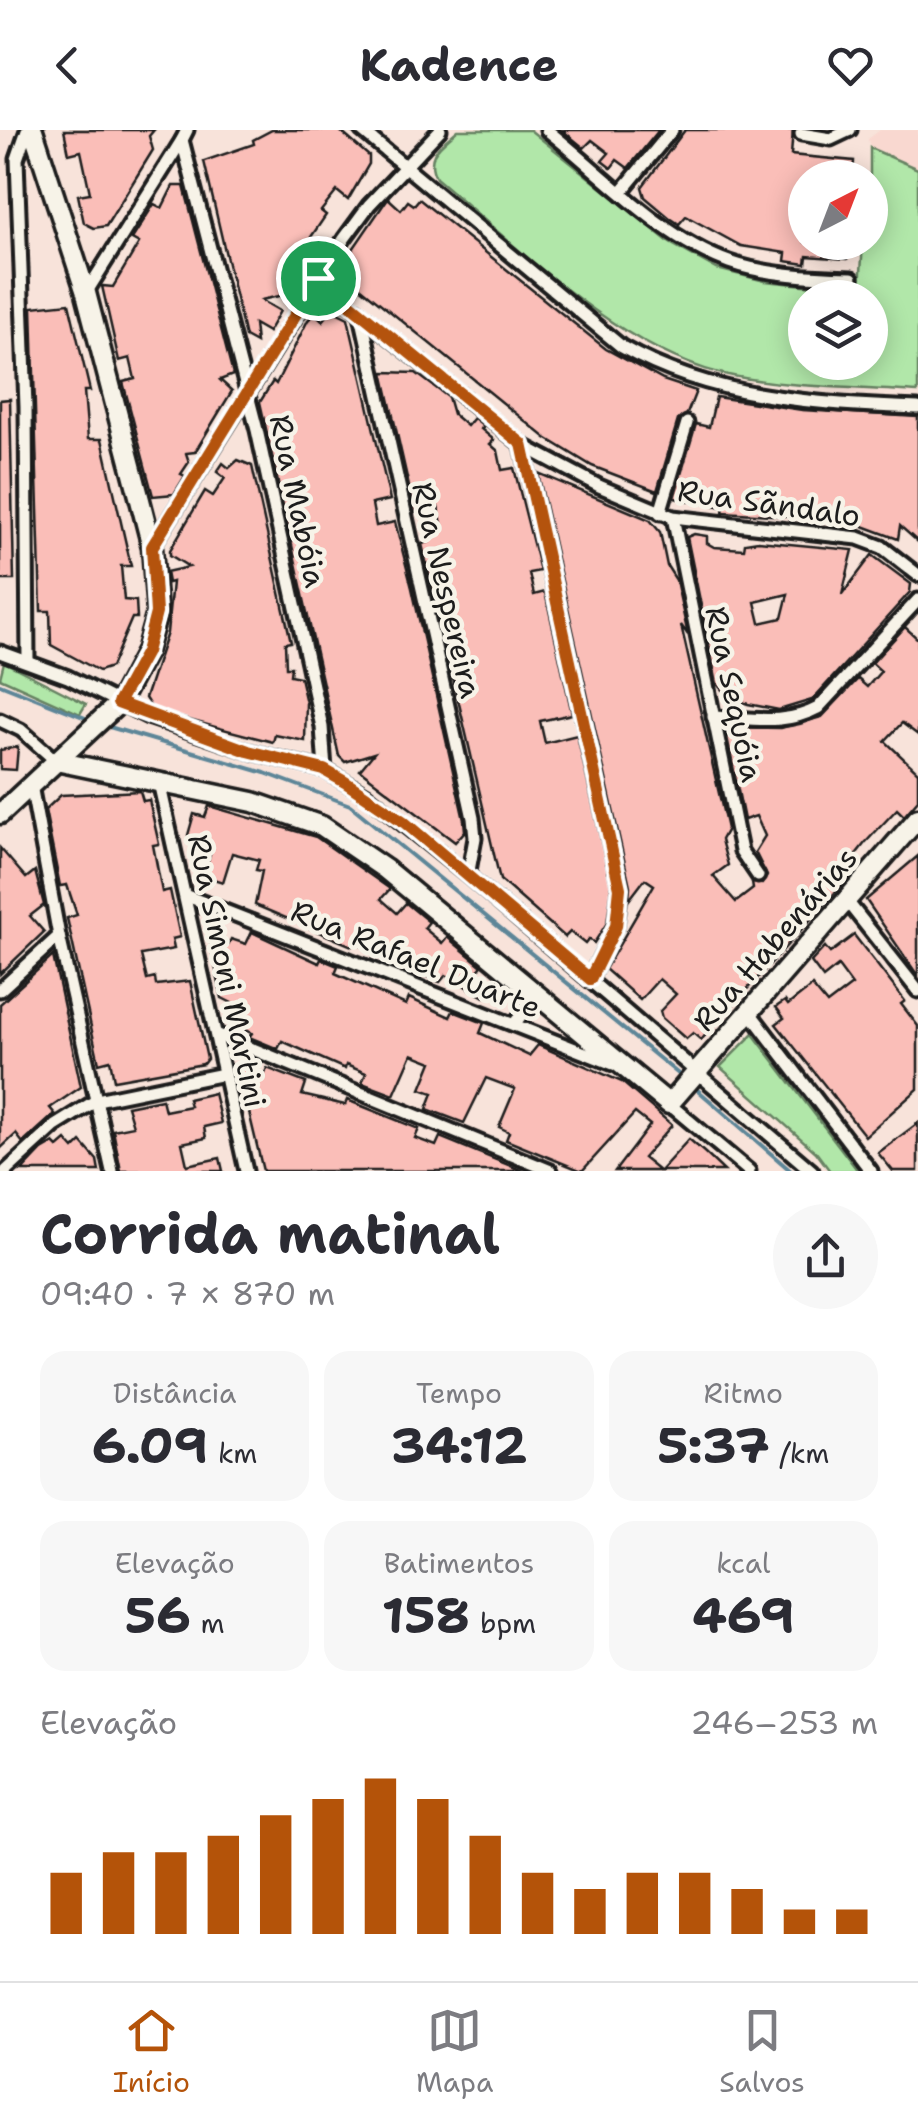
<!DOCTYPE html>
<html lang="pt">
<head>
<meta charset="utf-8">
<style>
	:root { --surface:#fff; --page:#f7f7f7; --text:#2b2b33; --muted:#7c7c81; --line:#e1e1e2; --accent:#b45309 }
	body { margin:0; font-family:"Shantell Sans",sans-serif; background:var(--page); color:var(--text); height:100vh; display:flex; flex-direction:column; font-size:38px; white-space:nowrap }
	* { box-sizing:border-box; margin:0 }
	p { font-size:32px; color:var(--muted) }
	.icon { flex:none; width:55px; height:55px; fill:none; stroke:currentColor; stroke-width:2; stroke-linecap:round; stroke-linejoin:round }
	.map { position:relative; height:1041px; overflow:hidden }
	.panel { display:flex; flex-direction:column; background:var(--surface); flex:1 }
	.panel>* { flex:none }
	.needle { width:65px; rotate:42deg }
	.tools { position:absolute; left:788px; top:30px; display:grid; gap:20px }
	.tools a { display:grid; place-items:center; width:100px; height:100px; border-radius:50%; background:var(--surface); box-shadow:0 5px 25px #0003; font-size:50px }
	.pin { position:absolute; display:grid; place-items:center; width:85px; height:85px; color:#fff; margin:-42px; border:5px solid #fff; border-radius:50%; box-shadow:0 2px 10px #0007 }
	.round { display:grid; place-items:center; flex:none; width:105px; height:105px; border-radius:52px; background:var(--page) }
	.headline { display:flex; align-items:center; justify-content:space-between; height:170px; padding:0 40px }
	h1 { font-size:55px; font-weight:700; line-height:75px }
	.figures { display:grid; grid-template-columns:repeat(3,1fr); gap:15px; height:170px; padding:10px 40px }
	.figures div { display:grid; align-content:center; border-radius:25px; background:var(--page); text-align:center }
	.figures b { font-size:50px; font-weight:700 }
	.figures small { font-size:28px; font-weight:400 }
	.figures p { font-size:28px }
	.chart { height:280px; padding:20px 40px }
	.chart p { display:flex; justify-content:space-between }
	.chart svg { width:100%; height:180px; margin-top:10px; stroke:var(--accent); stroke-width:6 }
	header { display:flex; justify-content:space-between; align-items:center; height:130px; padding:0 40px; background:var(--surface); font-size:45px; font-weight:700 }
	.dock { display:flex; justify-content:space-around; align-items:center; height:140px; border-top:2px solid var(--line); background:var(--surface); font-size:28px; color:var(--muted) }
	.dock a { display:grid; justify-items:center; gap:5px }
	.dock .active { color:var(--accent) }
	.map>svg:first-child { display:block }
</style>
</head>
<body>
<header><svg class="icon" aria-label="back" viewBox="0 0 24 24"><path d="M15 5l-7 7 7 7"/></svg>Kadence<svg class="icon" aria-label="heart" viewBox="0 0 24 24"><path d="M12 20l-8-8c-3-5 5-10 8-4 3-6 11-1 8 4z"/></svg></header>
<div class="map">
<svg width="918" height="1041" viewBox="0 0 918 1041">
	<rect width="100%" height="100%" fill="#f8e3da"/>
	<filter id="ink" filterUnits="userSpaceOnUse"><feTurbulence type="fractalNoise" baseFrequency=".01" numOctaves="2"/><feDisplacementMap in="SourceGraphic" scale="20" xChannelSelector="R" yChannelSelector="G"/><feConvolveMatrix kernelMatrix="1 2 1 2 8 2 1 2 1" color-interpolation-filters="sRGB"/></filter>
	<g filter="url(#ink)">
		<path fill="#f9d8d0" d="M880,0h38v39l-48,-21 -2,-9z"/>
		<g fill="#b1e7a9" stroke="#668262" stroke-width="2.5" fill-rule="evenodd">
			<path d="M458,0h72l140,113 47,26 48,12 89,9 6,-3 3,-44 7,-1v-94l48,21v223c-65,-5 -135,-4 -199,-19 -105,-27 -202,-127 -283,-195 -12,-24 5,-33 22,-48zM805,168h65v64h-65z"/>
			<path d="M4,532l82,42 -6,10 -80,-36z"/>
			<path d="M753,904l105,137h-28l-14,-19 -96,-85z"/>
		</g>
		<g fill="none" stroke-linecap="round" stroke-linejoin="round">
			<g stroke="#5d8698" stroke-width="4">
				<path d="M0,554l93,37"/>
				<path d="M106,596l159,47 85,32 332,272"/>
				<path d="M693,956l98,85"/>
			</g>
		</g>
		<g fill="#fabeb8" stroke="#1c1c1c" stroke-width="2.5" fill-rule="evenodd">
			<path d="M64,0h90l-5,6 4,14 -47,76 -12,2 -10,-5 -6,-28 12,-2 -9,-42 -12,3z"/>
			<path d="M272,0h67l30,26v8l-21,36 -11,-9 -16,20 5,4 -15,22 9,8 -12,20 -18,1 4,8 -9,4 -1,17 -23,5 19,11 -12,21 -14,-8 2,19 -11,-6 -41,-176 50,-17 -1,-4z"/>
			<path d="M562,0h97l-31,38 -11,-8 -6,8 -9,-7 7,-8 -17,-13 -8,8z"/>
			<path d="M685,0h108l-2,25 63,6 -1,17h-48v64h43l-1,17 -40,-3 -1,8 -21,-3 1,-8 -45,-7 -55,-30 -7,8 -9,-6 -25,-21 -3,-10z"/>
			<path d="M173,56h11l49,189 -13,5 12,11 -37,61 -9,1 3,9 -8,12 4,2 -11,18 -21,2 -30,-114 12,-3 -5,-21 -11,3 -17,-75 11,1 26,-44 -7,-4 22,-35 8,4z"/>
			<path d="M388,68l13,12 7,-9 6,4 5,-6 187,150 57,31 33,11 -9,23 -9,6 -21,71 -65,-25 -46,-28 -197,-160 -4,-9 6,-17z"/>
			<path d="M69,173l21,88h-6l4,48h14l29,127h-10l3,34 12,1 1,17h-5l-21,49 -12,4 -48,-26 -1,-34h-9l-9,-304z"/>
			<path d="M332,180l16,8 42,182 -18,4 4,22 19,-4 17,66 52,232 1,11 -10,11 -95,-72 14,-17 -29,9 -6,-6 -79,-354 13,-21 3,3 32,-64 7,-7 8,8z"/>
			<path d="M383,242l33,1 32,24 5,17 14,12 7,-8 10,8 -3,3 13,11 -4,4 8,7 4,19 12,-2 26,103 -11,2 5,22 11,-3 27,122 -32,7 5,22 32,-8 35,153 -5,35 -13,20 -5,-4 -4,5 -15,-12 -5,5 -65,-57 -78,-336 7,-2 -2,-10 16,-4 -5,-21 -23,6z"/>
			<path d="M716,267l86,13 116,7v125l-18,-16 -2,13 -51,-19 -124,-8 1,-5 -50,-9 22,-74 13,3z"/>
			<path d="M10,269l4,181h-14v-180z"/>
			<path d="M238,330l14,6 39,176 -6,1 1,24h5l-1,8 10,2 6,26 -1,38 -30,-6 -2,7 -92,-24 -29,-9 -7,-11 22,-65 5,-51 -4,1 -2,-11 23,-5 -19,-12v-5l35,-59 8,5 12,-18 -8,-6 6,-9 6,5z"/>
			<path d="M538,343l112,47 10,12 7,34 9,14 12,55 -7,-10 46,204 -6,11 7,25 -15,11 23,26 17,-13 -1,-6 10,1 5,-8 -12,-24 10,-16 -9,-20 -12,4 -19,-93 56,1 41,-11 36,-38 9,8 14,-16 -9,-8 33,-36 13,12v96l-16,-12 -17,18 33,31v28l-14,16 -7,-7 -32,34 -11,14 7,7 -160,176 -8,-7 -7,6 -24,-21 -2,-7 16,-17 -17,-15 -19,21 -35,-31 49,-84 -9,-6 -16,21 1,-14z"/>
			<path d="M694,404l13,2v7l7,4 30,2 1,-6 13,-2 95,9 -11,45 30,-40 39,29 -1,8 -98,108 -33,10 -31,-6 -20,-7 -11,-13 -30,-147zM788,464l-6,24 -22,5 -5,-21z"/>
			<path d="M18,617l-2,23 -16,-1v-19z"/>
			<path d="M140,661l3,10 6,-1 10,44 -6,1 9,47 8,-2 10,47 -8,2 2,10 -33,6 6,25 8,-2 1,7 34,-4 17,78 -4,5 -89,16 -4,-20 -11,3 -32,-145 10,-3 -10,-30 -7,1 -15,-76 16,-15z"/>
			<path d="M209,676l107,31 74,52 -9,10 16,14 9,-10 23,19 -5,6 18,15 5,-6 35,29 -7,8 16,15 -7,8 -38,-22 -6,7 -69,-29 -15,-12 -4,5 -97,-41 7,-34 -6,-1 3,-10 -27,-7 -9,29 -20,-6 9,-28 -23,-7 -1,-6 6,-21 11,3z"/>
			<path d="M0,718l26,30 9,-7 9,34 -14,11 14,16 -44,42z"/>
			<path d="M918,726v120l-52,-76z"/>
			<path d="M252,802l67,31 2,-4 17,7 -3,7 71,32 3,-7 41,19 3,-6 31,12 -4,10 49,23 9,-11 84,37 50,43 -29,33 16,13h-44l35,-46 -15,-12 -53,58 -76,-31 3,-8 -10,-5 16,-38 -29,-11 -22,45 -37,-14 6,-16 -12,-4 11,-27 -20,-8 -18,41 -32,-12 4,-10 -20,-8 -1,4 -63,-28 -4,8 -29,-12 3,-4 -25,-10 7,-19 -12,-6 -13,-61 19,8 3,-6 15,5z"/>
			<path d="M854,805l51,66 -4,3 17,22v63l-53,47 -89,-112 8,-6 -8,-11 9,-6 3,4 24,-19 15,18 25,-19 -14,-19 -15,12 -12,-16 14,-15 5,6z"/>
			<path d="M53,826l28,131 -31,21 5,6 -32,29 -7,-9 -16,15v-145z"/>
			<path d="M238,936l26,10 3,-8 39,15 -4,12 43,10 2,-5 72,29 -4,9 21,8 4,-9 83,34h-260z"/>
			<path d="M214,963l7,30 -17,4 2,11 -24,5 5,22 33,-7 3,13h-102l-8,-41 20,-4 -6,-20 35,-7 3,12 25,-5 -2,-7z"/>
			<path d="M918,993v48h-25l-15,-18z"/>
			<path d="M689,1009l16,14 19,18h-64z"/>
			<path d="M66,1010l8,9 7,-7 16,18 2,11h-77l20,-21 12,-7 4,4z"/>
		</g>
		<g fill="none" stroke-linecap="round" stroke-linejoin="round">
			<g stroke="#1c1c1c" stroke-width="19">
				<g id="street">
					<path d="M27,0l-10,29 9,248 2,253"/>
					<path d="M187,0l-5,10 75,290 65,297 3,43"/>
					<path d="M361,0l261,217c89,51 194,57 296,61"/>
					<path d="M547,0c57,45 113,107 182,132 37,13 84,15 123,16"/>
					<path d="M801,4l30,5 19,-9"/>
					<path d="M622,61l50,-61"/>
					<path d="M317,148l205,167 77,41 74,31 185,21 24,9 36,28"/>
					<path d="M86,163l96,-153"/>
					<path d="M361,185l112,503 2,20 -7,38"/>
					<path d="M522,315l99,443 -5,38 -26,53"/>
					<path d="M660,383l27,-90"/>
					<path d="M673,387l68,334 17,25"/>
					<path d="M152,417l192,-308 25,-34 71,-75"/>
					<path d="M0,522l68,25 80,40 100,34 77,19 42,25 101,81 344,295"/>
					<path d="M713,587c37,1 72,9 105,-9l100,-108"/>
					<path d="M0,590l21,10 35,31"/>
					<path d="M159,652l87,389"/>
					<path d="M31,655l28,151 53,235"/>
					<path d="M187,766l426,168"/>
					<path d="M846,770l72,91"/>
					<path d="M0,860l59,-54"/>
					<path d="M748,880l123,161"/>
					<path d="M514,894l13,-16 -1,-23"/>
					<path d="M216,904l335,137"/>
					<path d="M669,974l80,67"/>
					<path d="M6,1041l49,-45 42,-26 127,-26"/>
				</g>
			</g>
			<g stroke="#1c1c1c" stroke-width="25">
				<g id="secondary">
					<path d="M56,631l197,41 69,24 63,43 284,235 249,-286"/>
					<path d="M0,684l119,-111 27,-51 11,-39 -5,-66 -12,-47 -54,-207 -53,-163"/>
				</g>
			</g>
			<use href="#street" stroke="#f7f3e8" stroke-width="11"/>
			<use href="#secondary" stroke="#f7f3e8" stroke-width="18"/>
		</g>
	</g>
	<g fill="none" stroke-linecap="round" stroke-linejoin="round" filter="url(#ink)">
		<g stroke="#fff" stroke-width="20">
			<path id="route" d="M318,148l204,166 98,444 -4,38 -26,53 -186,-157 -59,-40 -21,-12 -76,-19 -130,-48 28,-51 10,-39 -4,-66z"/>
		</g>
		<use href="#route" stroke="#b45309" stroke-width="12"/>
	</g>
	<g text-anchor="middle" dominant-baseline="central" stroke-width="9" stroke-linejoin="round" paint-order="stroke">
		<g font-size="30" fill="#1c1c1c" stroke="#f7f3e8">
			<text transform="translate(298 371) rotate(78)">Rua Mabóia</text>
			<text transform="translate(769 373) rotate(8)">Rua Sãndalo</text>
			<text transform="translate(447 460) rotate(77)">Rua Nespereira</text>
			<text transform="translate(734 564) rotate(78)">Rua Sequóia</text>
			<text transform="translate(775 809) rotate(-49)">Rua Habenárias</text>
			<text transform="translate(416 829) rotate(22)">Rua Rafael Duarte</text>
			<text transform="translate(227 841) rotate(78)">Rua Simoni Martini</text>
		</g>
	</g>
</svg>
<div class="tools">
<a><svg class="needle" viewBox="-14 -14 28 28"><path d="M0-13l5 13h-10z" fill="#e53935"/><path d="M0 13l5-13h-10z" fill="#7c7c81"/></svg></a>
<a><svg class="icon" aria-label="layers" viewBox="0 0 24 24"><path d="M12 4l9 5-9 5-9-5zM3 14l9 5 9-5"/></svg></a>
</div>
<div class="pin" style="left:318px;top:148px;background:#1e9e55"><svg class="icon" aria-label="arrive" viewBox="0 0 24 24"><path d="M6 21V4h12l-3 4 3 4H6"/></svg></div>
</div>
<section class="panel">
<div class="headline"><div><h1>Corrida matinal</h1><p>09:40 · 7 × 870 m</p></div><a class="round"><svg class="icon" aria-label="share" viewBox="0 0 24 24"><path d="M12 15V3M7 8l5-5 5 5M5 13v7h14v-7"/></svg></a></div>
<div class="figures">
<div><p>Distância</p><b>6.09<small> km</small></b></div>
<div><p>Tempo</p><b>34:12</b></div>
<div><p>Ritmo</p><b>5:37<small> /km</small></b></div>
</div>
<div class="figures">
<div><p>Elevação</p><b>56<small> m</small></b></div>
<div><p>Batimentos</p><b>158<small> bpm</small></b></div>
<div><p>kcal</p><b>469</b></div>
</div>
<div class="chart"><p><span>Elevação</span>246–253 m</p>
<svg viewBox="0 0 160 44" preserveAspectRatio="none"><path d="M5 44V29M15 44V24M25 44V24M35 44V20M45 44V15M55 44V11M65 44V6M75 44V11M85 44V20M95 44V29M105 44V33M115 44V29M125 44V29M135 44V33M145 44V38M155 44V38"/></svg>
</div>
</section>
<nav class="dock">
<a class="active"><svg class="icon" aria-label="home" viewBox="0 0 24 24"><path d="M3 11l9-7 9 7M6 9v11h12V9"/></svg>Início</a>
<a><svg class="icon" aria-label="map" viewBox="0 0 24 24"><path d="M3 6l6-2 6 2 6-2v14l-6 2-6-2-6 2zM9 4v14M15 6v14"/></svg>Mapa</a>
<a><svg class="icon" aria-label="saved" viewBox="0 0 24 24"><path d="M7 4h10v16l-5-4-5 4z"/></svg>Salvos</a>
</nav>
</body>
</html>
